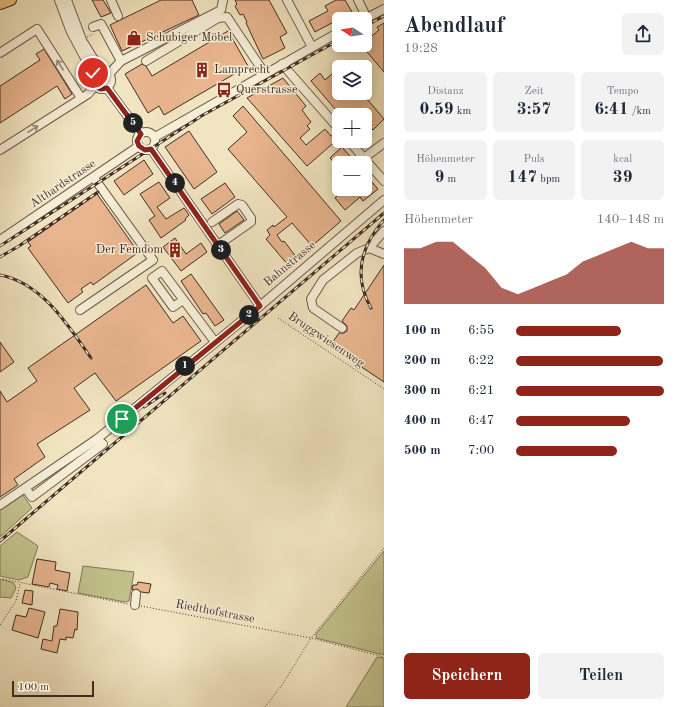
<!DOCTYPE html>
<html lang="de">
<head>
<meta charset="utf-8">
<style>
	:root { --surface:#fff; --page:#f2f2f3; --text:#1f2937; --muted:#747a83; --accent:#8f2418 }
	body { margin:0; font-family:"Old Standard TT",serif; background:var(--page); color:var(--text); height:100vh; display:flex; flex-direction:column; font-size:15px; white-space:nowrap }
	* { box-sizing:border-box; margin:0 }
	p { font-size:13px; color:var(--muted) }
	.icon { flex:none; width:22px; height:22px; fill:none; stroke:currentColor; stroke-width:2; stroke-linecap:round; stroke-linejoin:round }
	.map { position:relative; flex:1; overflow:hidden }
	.drawer { display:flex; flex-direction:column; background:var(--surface); width:300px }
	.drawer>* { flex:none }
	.needle { width:26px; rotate:282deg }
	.buttons { position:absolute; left:332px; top:12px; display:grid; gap:8px }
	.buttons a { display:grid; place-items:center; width:40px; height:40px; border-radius:6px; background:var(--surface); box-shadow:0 2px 10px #0003; font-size:20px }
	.scale { position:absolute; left:12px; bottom:10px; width:82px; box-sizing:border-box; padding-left:4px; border:2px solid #422d23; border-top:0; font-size:11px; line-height:14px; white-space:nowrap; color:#422d23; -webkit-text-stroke:3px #f6eed7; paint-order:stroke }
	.pin { position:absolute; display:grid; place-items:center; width:34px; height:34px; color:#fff; margin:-17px; border:2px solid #fff; border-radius:50%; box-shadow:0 1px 4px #0007 }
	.km { position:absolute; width:20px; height:20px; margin:-10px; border-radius:50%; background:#222; color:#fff; font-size:11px; line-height:20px; text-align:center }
	.round { display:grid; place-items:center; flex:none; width:42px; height:42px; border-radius:6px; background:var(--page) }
	.head { display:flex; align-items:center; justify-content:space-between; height:68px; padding:0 20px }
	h1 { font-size:22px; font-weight:700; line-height:30px }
	.stats { display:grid; grid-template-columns:repeat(3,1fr); gap:6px; height:68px; padding:4px 20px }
	.stats div { display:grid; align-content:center; border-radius:6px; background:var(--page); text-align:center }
	.stats b { font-size:17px; font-weight:700 }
	.stats small { font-size:11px; font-weight:400 }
	.stats p { font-size:11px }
	.chart { height:112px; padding:8px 20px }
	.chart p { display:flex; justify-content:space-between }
	.chart svg { width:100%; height:72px; margin-top:4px; fill:var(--accent); opacity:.7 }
	.cta { display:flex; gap:8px; margin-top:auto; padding:8px 20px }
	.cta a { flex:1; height:46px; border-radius:6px; background:var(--accent); color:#fff; font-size:16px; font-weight:700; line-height:46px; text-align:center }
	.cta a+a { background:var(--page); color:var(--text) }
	ul { padding:0 20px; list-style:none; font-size:13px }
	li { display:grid; grid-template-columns:64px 48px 1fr; align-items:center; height:30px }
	li i { height:10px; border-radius:5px; background:var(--accent) }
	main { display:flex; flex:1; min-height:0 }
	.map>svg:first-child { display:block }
</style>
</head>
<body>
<main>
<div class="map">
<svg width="384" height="707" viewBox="0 0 384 707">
	<rect width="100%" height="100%" fill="#f1e5c1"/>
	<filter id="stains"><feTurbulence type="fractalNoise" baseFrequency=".005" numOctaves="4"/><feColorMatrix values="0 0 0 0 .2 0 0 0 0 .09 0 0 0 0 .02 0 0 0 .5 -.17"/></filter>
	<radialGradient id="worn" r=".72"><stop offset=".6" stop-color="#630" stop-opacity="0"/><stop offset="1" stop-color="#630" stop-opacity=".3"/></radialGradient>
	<g fill="#c2c28d" stroke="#827858">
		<path d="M22,494l10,14 -32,29v-29z"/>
		<path d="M17,532l21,14 -10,31 -9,3 -19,-4v-30z"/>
		<path d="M384,551v104l-68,-17v-4z"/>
		<path d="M83,566l51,6 -5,29 -4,1 -47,-9z"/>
		<path d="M0,579l14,4 2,5 -5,10 -11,-1z"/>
		<path d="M377,657l7,1v49h-38z"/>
	</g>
	<g fill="#e8b58f" stroke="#422d23">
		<path d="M92,0h11l8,13 -10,4z"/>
		<path d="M161,0h31l7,15 -77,36 -12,-26z"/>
		<path d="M235,0h34l18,33 -7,4 5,11 -22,11 -17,-36 1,-1 -4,-8 -3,1 -5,-9 2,-2z"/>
		<path d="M336,0h9l7,12 -37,20 -6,-11 19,-10 -3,-5z"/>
		<path d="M384,23v49l-23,-27h4v-3l14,-12 -2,-3z"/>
		<path d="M228,31l20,35 -84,49 -5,-9 -11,7 -23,-39 17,-10 4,2 6,10z"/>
		<path d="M44,49l28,45 -7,5 -8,-13 -57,37v-37l40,-26 -4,-6z"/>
		<path d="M339,68v25h23l22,26 -11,11 -8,-10v-5h-26l-2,3 -4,-5 3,-3 -25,-29 9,-8 5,7z"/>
		<path d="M283,78l23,28 -4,4 9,12 -4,4 3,3 -10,9 6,7 19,-16 6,7 2,-1 4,5 -30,26 -60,-68z"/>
		<path d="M243,106l98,115 -29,25 -20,-23 -15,12 5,7 2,-1 13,17 -9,7 -22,-26 4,-4 -3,-5 6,-5 1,2 13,-10 -59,-68 19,-17 -14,-16z"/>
		<path d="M189,131l28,41 -23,17 -29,-42z"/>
		<path d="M342,147l14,16h-17v5l-9,-10z"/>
		<path d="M144,160l9,14 -29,21 -10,-14z"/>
		<path d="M365,174l13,15 -15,12 -3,-4 -15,13 -10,-12 10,-9h20z"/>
		<path d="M159,182l11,16 -13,9 9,12 18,-11 5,7 -4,4 1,1 -25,18 -12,-18 6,-4 -15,-22z"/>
		<path d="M225,183l10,14 -23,17 -11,-15z"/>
		<path d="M97,194l39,55 -2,2 2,3 -43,31 -2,-3 -10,7 2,3 -15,11 -40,-55 3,-2 -3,-4z"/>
		<path d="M237,211l7,9 -19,13 -6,-9z"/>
		<path d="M175,238l11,16 15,-11 6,9 -26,19 -18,-24z"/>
		<path d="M384,265v117l-54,-36 9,-13h5l3,-2v-5l-5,-5 9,-13 3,2z"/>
		<path d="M191,274l33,46 -9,6 -9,-13 -3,1 -22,-33z"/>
		<path d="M146,285l27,38 10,-7 18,25 -85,60 -21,-28 -21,15 16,22 -53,34 8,13 -31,22 4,6 -18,12v-106l7,11 30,-21 -9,-13z"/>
		<path d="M0,342l14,20 -14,10z"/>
		<path d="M37,559l19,3 -1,8 15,3 -3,18 -10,-2 1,-4 -8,-2 -1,4 -17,-3z"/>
		<path d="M138,582l13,2 -2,9 -8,-1 -4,-3 -5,1 1,-5h4z"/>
		<path d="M25,590l8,1 -1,14 -10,-2z"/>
		<path d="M29,608l16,4 -7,26 -26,-8 4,-15 10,2z"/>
		<path d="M60,609l18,3 -1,18 -2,-1 -2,9 -7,-1v3l-6,-1 -3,14 -16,-4 2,-10 9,2 2,-15h3z"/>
	</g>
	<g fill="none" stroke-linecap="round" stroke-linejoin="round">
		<g stroke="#6e5b4a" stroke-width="10">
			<g id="minor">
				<path d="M59,0l12,32 23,43"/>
				<path d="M67,0l15,40 19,31"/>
				<path d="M111,0l7,16"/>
				<path d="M287,0l25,47"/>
				<path d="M358,0l9,18"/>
				<path d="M365,19l19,-10"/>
				<path d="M93,27l8,-3 20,37 -12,13"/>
				<path d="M0,53l37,-24 44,69"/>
				<path d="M121,61l100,-51 2,-10"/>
				<path d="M146,61l72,-43 9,-1 38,57"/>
				<path d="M282,64l57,65"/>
				<circle cx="102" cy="80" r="9"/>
				<path d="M107,88l34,46"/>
				<circle cx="146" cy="141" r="9"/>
				<path d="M155,137l184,-105"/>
				<path d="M349,141l35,40"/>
				<path d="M151,149l109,157"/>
				<path d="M0,150l88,-56 7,-8"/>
				<path d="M364,158l20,-15"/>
				<path d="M212,222l26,-18 4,1 9,13v4l-33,23"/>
				<path d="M0,240l139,-94"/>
				<path d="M369,248l15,6"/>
				<path d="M183,300l-10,7 -21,-29 10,-7 53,71"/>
				<path d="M80,310l73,-50 -59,-82"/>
				<path d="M342,328l-29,-20 -2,-9 12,-19 34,-27 12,-5 15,-17"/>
				<path d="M26,489l6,8 71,-53 -6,-5"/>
				<path d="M0,505l97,-66 163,-133 124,-106"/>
				<path d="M135,605l1,-11"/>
			</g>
		</g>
		<g stroke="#422d23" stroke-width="12">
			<path id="major" d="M0,4l11,-4"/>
		</g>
		<g stroke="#422d23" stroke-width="1" stroke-dasharray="1 2" stroke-linecap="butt">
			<path d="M87,37l6,-3"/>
			<path d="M278,318l106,71"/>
			<path d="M3,579l125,25"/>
			<path d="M141,606l170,32 73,-90"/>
			<path d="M0,625l16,-24 4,-17"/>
			<path d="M265,707l17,-22 29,-47 73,19"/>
		</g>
		<use href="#minor" stroke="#f6eed7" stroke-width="8"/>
		<use href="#major" stroke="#e8c280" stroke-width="10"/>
		<g stroke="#422d23" stroke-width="3">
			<g id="rail">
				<path d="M365,26l19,-10"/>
				<path d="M0,246l203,-131 136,-75"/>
				<path d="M0,257l19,-11 79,-54"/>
				<path d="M0,275c42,8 68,50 91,83"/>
				<path d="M371,308c-18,-32 -10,-62 13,-88"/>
				<path d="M144,407l21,-14"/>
				<path d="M0,541l384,-328"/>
			</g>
		</g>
		<use href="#rail" stroke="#f6eed7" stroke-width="1.5" stroke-dasharray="4.5" stroke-linecap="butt"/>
	</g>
	<defs><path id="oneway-shaft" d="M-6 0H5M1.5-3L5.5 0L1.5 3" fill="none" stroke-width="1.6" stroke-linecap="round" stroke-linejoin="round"/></defs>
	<g stroke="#9c8e7d">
		<use href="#oneway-shaft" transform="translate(60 65) rotate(-123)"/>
		<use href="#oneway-shaft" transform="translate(33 129) rotate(-33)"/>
	</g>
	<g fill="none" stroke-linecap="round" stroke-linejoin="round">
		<g stroke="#fff" stroke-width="8">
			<path id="route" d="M93,73l2,13 6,3 6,-1 34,46 -4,7 2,5 6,4 6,-1 109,157 -138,113"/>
		</g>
		<use href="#route" stroke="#8f2418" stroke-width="5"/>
	</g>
	<defs>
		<g id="shop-bare" transform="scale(1.2)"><path d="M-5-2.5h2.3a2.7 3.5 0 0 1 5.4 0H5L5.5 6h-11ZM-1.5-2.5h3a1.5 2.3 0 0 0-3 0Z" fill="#8f2418" stroke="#f6eed7" stroke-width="2.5" paint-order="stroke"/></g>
		<g id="building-bare" transform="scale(1.2)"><path d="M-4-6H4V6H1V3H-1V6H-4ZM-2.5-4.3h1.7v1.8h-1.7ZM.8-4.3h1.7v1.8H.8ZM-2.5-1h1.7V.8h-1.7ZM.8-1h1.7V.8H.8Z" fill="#8f2418" stroke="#f6eed7" stroke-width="2.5" paint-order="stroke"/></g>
		<g id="bus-bare" transform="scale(1.2)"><path d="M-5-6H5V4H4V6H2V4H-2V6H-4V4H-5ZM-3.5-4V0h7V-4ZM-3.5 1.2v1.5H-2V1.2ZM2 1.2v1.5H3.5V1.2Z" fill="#8f2418" stroke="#f6eed7" stroke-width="2.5" paint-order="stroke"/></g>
	</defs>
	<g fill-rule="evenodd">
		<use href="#shop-bare" x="134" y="38"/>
		<use href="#building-bare" x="202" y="70"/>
		<use href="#bus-bare" x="224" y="90"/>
		<use href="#building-bare" x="175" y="250"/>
	</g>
	<g text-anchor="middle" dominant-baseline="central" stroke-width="3" stroke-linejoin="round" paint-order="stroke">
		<g font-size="12" fill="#422d23" stroke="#f6eed7" text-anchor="start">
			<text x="146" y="38">Schubiger Möbel</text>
			<text x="214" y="70">Lamprecht</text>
			<text x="236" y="90">Querstrasse</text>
			<text x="163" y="250" text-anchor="end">Der Femdom</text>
		</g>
		<g font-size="12" fill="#422d23" stroke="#f6eed7">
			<text transform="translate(63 184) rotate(-34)">Althardstrasse</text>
			<text transform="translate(290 264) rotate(-40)">Bahnstrasse</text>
			<text transform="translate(326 340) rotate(34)">Bruggwiesenweg</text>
			<text transform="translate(215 612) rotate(11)">Riedthofstrasse</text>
		</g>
	</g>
	<rect width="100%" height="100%" filter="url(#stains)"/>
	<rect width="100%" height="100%" fill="url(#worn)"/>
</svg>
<div class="buttons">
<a><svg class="needle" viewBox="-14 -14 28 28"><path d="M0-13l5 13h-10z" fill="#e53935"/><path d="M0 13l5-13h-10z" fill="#747a83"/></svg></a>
<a><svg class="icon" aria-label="layers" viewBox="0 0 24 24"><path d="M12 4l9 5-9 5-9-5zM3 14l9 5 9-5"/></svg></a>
<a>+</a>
<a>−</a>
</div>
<div class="scale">100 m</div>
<div class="pin" style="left:122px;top:419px;background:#1e9e55"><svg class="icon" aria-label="arrive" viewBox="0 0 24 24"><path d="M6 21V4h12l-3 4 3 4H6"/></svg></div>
<div class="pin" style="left:93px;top:73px;background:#d93025"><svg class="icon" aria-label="check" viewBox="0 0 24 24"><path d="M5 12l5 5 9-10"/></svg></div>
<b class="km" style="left:185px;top:366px">1</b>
<b class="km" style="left:249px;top:315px">2</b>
<b class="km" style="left:221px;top:250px">3</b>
<b class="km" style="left:175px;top:183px">4</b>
<b class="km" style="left:133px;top:123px">5</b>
</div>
<section class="drawer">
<div class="head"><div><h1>Abendlauf</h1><p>19:28</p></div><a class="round"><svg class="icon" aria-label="share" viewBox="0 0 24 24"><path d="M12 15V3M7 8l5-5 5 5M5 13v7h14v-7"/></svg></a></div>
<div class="stats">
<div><p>Distanz</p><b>0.59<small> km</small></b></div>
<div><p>Zeit</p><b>3:57</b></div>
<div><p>Tempo</p><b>6:41<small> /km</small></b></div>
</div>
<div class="stats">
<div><p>Höhenmeter</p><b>9<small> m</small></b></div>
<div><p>Puls</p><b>147<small> bpm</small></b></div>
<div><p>kcal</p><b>39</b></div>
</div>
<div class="chart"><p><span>Höhenmeter</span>140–148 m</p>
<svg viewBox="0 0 160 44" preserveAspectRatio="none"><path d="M0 44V10L10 10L20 6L30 6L40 14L50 22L60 34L70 38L80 34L90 30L100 26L110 18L120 14L130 10L140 6L150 10L160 10V44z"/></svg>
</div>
<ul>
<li><b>100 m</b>6:55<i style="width:71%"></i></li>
<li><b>200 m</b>6:22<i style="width:99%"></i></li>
<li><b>300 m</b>6:21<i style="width:100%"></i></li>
<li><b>400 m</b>6:47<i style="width:77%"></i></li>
<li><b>500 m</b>7:00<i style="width:68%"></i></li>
</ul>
<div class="cta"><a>Speichern</a><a>Teilen</a></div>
</section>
</main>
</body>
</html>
